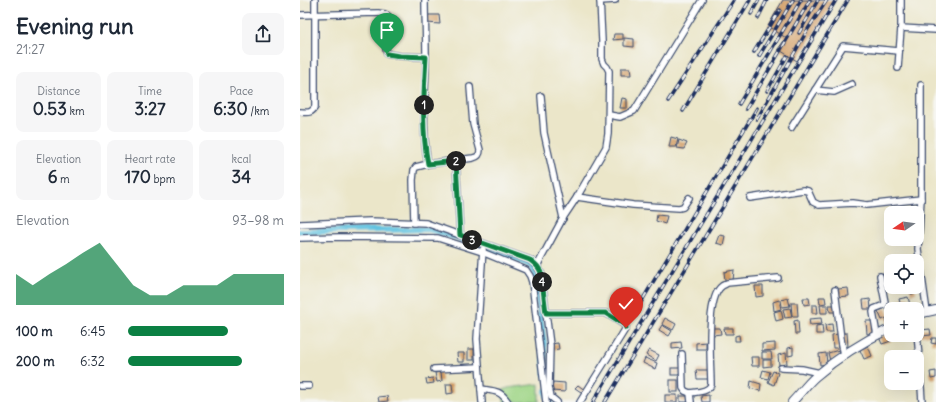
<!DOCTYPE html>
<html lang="en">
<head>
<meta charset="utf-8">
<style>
	:root { --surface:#fff; --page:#f6f6f7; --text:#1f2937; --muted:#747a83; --accent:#0b8043 }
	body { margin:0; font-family:Delius,sans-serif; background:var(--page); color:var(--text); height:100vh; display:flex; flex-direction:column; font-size:15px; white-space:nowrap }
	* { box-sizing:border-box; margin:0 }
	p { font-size:13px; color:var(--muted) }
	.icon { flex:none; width:22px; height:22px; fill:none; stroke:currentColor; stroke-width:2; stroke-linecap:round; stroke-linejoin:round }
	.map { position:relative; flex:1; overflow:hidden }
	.drawer { display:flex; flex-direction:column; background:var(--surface); width:300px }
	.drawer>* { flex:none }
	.needle { width:26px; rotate:257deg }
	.fabs { position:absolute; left:584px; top:206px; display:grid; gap:8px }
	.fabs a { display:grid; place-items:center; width:40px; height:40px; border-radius:8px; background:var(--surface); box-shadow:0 4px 16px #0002; font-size:20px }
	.pin { position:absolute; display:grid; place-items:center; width:34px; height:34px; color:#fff; margin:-41px -17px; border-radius:50% 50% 50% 0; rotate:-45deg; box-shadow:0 0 4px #0007 }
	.pin .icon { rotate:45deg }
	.km { position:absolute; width:20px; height:20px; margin:-10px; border-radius:50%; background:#222; color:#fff; font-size:11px; line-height:20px; text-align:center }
	.round { display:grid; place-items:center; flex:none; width:42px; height:42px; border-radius:8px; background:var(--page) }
	.head { display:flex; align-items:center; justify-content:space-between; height:68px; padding:0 16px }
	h1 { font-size:22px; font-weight:700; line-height:30px }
	.figures { display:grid; grid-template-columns:repeat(3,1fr); gap:6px; height:68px; padding:4px 16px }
	.figures div { display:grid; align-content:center; border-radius:8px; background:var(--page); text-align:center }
	.figures b { font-size:17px; font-weight:700 }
	.figures small { font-size:11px; font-weight:400 }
	.figures p { font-size:11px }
	.chart { height:112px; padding:8px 16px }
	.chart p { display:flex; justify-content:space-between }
	.chart svg { width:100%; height:72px; margin-top:4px; fill:var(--accent); opacity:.7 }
	ul { padding:0 16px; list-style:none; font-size:13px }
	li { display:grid; grid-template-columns:64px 48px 1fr; align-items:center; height:30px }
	li i { height:10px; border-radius:5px; background:var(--accent) }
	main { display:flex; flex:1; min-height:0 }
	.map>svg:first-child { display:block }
</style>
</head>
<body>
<main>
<section class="drawer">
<div class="head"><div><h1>Evening run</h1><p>21:27</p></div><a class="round"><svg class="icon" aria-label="share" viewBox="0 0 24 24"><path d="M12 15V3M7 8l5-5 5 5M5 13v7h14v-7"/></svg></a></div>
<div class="figures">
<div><p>Distance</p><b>0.53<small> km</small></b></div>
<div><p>Time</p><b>3:27</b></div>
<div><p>Pace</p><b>6:30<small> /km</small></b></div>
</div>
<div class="figures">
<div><p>Elevation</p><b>6<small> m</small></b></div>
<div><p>Heart rate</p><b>170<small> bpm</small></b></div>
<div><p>kcal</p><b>34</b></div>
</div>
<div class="chart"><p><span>Elevation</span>93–98 m</p>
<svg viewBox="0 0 160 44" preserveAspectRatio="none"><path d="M0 44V25L10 32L20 25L30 19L40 12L50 6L60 19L70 32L80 38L90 38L100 32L110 32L120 32L130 25L140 25L150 25L160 25V44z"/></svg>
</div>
<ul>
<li><b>100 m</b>6:45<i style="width:64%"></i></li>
<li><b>200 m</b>6:32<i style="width:73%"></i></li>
</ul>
</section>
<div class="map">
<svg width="636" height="402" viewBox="0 0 636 402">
	<rect width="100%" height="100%" fill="#f6f6f2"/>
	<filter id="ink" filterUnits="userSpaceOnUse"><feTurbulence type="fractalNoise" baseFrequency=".025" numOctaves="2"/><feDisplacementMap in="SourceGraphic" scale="8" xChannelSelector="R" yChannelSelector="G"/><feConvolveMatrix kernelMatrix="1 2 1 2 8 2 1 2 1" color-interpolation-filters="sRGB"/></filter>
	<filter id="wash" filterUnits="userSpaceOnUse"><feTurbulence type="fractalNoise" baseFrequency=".012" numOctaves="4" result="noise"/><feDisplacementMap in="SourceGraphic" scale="16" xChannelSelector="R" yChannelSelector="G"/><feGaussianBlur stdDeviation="0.9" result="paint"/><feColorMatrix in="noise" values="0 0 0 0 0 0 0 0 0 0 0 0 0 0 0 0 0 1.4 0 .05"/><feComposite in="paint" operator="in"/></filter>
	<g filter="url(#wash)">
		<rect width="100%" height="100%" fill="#ebe6c9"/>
		<path fill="#9fd586" stroke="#5d8272" d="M239,384v18h-35l-1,-12 5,-2z"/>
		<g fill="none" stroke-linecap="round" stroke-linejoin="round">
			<g stroke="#62c3e1" stroke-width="6">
				<path d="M0,232l128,-3 55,18 47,18 4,5 1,8 9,64 1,32"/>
				<path d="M246,391l1,4 3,7"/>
			</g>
		</g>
		<g id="blocks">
			<g fill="#d19c63">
				<path d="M483,0h52l-38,61 -19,-12 8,-11 -18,-12z"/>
				<path d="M127,15h12l1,9 -13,-1z"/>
				<path d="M314,34h9v5l-10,1z"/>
				<path d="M324,38l10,1v8l-10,-1z"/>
				<path d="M321,68h9l1,7h-10z"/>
				<path d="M322,98l5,1v9h-7z"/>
				<path d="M371,137l7,2 -2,8h-7z"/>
				<path d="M379,140l8,3 -3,6 -7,-1z"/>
				<path d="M357,215l10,1 -2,8 -9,-3z"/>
				<path d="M419,235l6,1 -2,9 -7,-2z"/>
				<path d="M434,270l-1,11 -8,-1 -1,-8z"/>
				<path d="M588,272l1,6 -7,1 -1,-5z"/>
				<path d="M455,286h8v10l-7,1z"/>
				<path d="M548,288l1,8 -11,1v-8z"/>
				<path d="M615,288l1,5 -5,1 -1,-5z"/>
				<path d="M519,297h6l1,6 -6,1z"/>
				<path d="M608,297l2,8 -9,2 -2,-8z"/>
				<path d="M488,298l2,8 -8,1 -1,-7z"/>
				<path d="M503,298h6l1,6 -6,1z"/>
				<path d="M570,299l1,10h-7l-1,-9z"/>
				<path d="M479,300l2,9 -7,2 -1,-9z"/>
				<path d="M491,303h6l1,13h-6z"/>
				<path d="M512,305h5l1,8h-6z"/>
				<path d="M520,305h7v8h-6z"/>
				<path d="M529,305h7v7h-6z"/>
				<path d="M490,308l2,9 -7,1 -2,-9z"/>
				<path d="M586,308l5,12v4l-3,1 -2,-7 -4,2 -4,-9z"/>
				<path d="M481,310l2,9 -7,2 -2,-9z"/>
				<path d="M365,318l11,6 -3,6 -11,-6z"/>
				<path d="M521,318l1,6 -12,1 -1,-6z"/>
				<path d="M498,320l1,14h-4l-1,-13z"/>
				<path d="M566,321h7l1,12 -7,1z"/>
				<path d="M532,324l1,8h-7l-1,-7z"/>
				<path d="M362,325l10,6 -3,5 -10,-6z"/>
				<path d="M522,325l1,9h-7v-8z"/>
				<path d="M413,328h7l1,6 -8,1z"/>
				<path d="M424,328h9v6h-8z"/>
				<path d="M630,329l1,6 -10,1v-6z"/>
				<path d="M543,333h4l1,14h-4z"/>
				<path d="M538,334l1,14h-6l-1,-13z"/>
				<path d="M588,334l3,7 -9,3 -3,-7z"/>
				<path d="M439,335l1,6h-5v-5z"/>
				<path d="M597,335h7v3l-6,1z"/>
				<path d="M632,338h4v6l-5,-1z"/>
				<path d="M381,342l1,6 -10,1v-6z"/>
				<path d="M406,342v7h-10v-6z"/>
				<path d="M258,343l1,6 -8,1 -1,-6z"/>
				<path d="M475,343v7l-13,1v-7z"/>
				<path d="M568,346l4,10 -8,3 -4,-9z"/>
				<path d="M493,347v8l-5,1v-8z"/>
				<rect x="168" y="349" width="6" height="11"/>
				<path d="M349,350l10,5 -3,6 -10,-6z"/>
				<path d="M539,350l1,5 -10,6 -2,-8z"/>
				<path d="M462,352h9l1,7h-10z"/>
				<path d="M157,353h7v9h-6z"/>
				<path d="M486,353l1,11 -8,1 -1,-10z"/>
				<path d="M526,353l1,11 -7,1 -1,-11z"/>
				<path d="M451,357h8v9h-7z"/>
				<path d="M345,358l12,5 -2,6 -12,-6z"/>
				<path d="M463,360h8v6l-8,1z"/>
				<rect x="371" y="368" width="9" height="7"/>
				<path d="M396,370h12l1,9h-12z"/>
				<path d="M463,370l7,2 -2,7 -7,-2z"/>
				<path d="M473,371l5,2 -4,12 -6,-3z"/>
				<path d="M636,371v7l-5,1 -1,-7z"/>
				<path d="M141,372l1,9 -5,1 -2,-9z"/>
				<path d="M133,378l1,5 -7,1 -1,-5z"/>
				<rect x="370" y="380" width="8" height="12"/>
				<path d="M451,381l10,3 -1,7 -10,-3z"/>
				<path d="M253,382l12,1v9l-13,-1z"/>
				<path d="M146,384h6l1,9 -6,1z"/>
				<path d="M278,385l8,6 -2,3 -9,-6z"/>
				<rect x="365" y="395" width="12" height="7"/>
				<path d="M409,395v7h-7l-1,-6z"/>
				<path d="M87,396l1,5 -9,1 -1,-5z"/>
				<rect x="380" y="396" width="8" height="6"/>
			</g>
		</g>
	</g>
	<g filter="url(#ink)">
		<use href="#blocks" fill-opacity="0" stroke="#3a4a6e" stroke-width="1"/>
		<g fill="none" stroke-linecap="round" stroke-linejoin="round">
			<g stroke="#3a4a6e" stroke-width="8">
				<g id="street">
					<path d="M125,0c0,19 1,37 1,56 0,36 -5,72 2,108"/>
					<path d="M300,1l15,-1"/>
					<path d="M0,15l78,-2 7,1 2,1 1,4 -2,30 1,5 13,2 26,1"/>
					<path d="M601,28l35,2"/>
					<path d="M598,68l3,-40v-28"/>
					<path d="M621,85v114l-3,50 9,63"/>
					<path d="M515,90l19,2 18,-8"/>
					<path d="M241,96l3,37 19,85"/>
					<path d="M0,112c7,0 11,2 15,-5v-107"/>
					<path d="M309,115l11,2 14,-6 68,-111"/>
					<path d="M491,128l52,-82 56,5"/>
					<path d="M156,161l4,74"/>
					<path d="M277,197l56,8 46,3 4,-1 6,-9"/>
					<path d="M450,198l53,-8 5,1 5,11 6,3 34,-2 14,2 54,-6"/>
					<path d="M114,223l-1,-43 1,-10 2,-3 12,-3 45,-6c5,-1 7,-3 7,-8l-7,-26 -3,-37"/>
					<path d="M0,224l70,-3 56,2 104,37c5,4 9,7 11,13l9,72 -1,42 2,10 6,5"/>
					<path d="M0,238l39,-1 99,1 44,14 44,18 4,6 2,6 14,120"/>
					<path d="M237,266l26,-48 14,-21 29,-50 2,-13 1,-63 -2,-4 -3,-3 -2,-5v-18l-2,-41"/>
					<path d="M535,290l6,49 3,16"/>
					<path d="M246,313h60l19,12 1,3 -46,74"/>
					<path d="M617,331l4,55 1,16"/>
					<path d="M577,335l-4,-23 1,-3 10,-4 1,-3 -5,-26"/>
					<path d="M382,354l1,34 2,3 5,2"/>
					<path d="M481,368l21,1 18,4"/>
					<path d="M134,369l45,-2"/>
					<path d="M0,386h9"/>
					<path d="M181,389c13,2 19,1 27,13"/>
					<path d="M182,402l-5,-63 6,-90"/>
					<path d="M391,402l-1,-9c7,-1 18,-1 21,-8 0,-20 -6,-87 11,-99 1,-1 5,-2 5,-3l51,-5"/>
				</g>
			</g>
			<g stroke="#3a4a6e" stroke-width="10">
				<g id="secondary">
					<path d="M617,315l10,-3 9,-2"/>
					<path d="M492,402c8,-8 15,-18 23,-25 23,-20 49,-36 76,-49"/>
				</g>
			</g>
			<use href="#street" stroke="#fff" stroke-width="5.5"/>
			<use href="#secondary" stroke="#fff" stroke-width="8"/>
			<g stroke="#1b2f5e" stroke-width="3.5">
				<g id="rail">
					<path d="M451,14l8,-14"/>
					<path d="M458,18l9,-18"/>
					<path d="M499,33l19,-33"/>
					<path d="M454,52l26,-42"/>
					<path d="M459,56l34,-56"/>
					<path d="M467,91l20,-35"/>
					<path d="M368,101l66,-101"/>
					<path d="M439,104l62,-104"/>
					<path d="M446,109l64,-109"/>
					<path d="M383,111l67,-111"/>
					<path d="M457,119l51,-90 19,-29"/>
					<path d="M331,319l126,-211"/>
					<path d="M293,402l243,-402"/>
					<path d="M305,402l243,-402"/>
				</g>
			</g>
			<use href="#rail" stroke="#f6f6f2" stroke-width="2" stroke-dasharray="6" stroke-linecap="butt"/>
		</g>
	</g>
	<g fill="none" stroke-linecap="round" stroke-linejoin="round" filter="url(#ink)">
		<g stroke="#fff" stroke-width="8">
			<path id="route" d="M87,54l13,2 26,1c-2,35 -5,72 2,107l28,-3 4,74 70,25c5,4 9,6 11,13l5,40h60l19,12 1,3"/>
		</g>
		<use href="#route" stroke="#0b8043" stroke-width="5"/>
	</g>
</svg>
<div class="fabs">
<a><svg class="needle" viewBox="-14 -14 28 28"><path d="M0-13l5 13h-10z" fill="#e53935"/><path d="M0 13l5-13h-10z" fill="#747a83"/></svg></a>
<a><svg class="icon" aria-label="locate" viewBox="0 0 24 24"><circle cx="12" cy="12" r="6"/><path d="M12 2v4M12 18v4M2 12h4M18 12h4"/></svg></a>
<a>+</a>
<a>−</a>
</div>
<div class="pin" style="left:87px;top:54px;background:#1e9e55"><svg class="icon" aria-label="arrive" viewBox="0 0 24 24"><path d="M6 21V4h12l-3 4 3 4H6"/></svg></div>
<div class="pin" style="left:326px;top:328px;background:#d93025"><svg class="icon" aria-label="check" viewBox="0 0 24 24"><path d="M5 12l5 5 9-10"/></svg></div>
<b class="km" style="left:124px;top:105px">1</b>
<b class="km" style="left:156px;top:161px">2</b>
<b class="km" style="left:172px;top:240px">3</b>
<b class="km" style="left:242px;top:282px">4</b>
</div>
</main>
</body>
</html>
